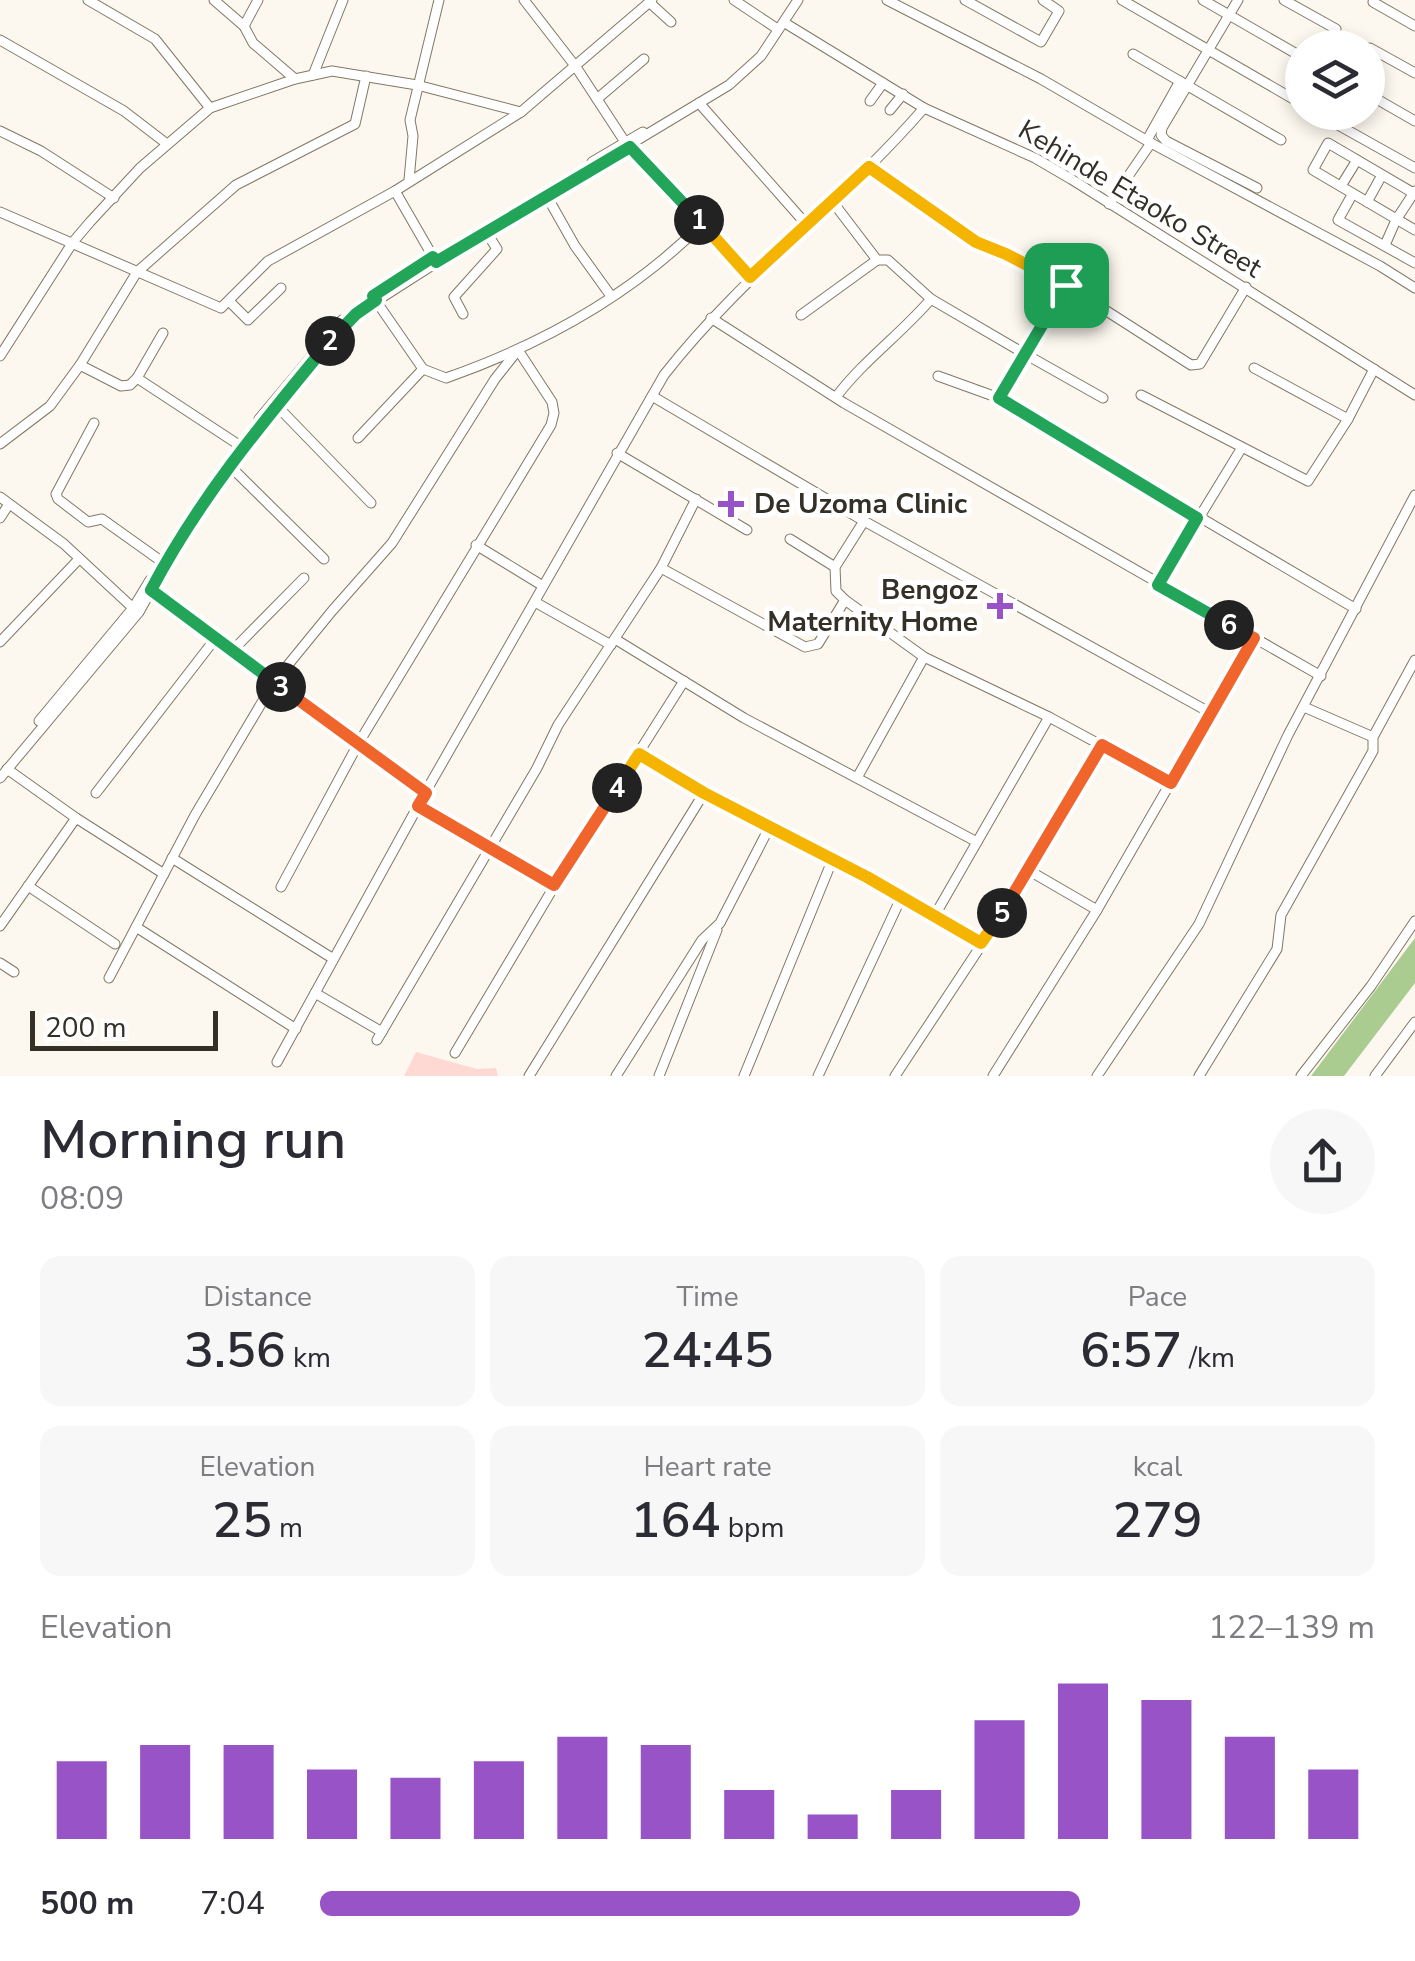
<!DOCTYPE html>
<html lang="en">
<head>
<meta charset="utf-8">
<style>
	:root { --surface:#fff; --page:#f7f7f7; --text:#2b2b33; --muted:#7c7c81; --accent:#9853c7 }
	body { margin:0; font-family:"Nunito Sans",sans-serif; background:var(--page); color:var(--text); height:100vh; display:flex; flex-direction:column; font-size:38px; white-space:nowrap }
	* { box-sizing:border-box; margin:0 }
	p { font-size:32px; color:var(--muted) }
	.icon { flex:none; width:55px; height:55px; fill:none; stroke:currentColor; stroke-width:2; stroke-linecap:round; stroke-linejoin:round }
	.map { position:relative; height:1076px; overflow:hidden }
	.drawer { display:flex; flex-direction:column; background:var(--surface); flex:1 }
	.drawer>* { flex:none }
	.tools { position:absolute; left:1285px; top:30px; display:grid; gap:20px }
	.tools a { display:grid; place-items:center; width:100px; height:100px; border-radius:50%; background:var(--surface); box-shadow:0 5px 15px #0003; font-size:50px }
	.scale { position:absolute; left:30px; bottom:25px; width:188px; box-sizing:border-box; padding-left:10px; border:5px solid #342f27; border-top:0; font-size:28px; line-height:35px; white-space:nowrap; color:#342f27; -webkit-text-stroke:8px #fff; paint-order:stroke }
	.pin { position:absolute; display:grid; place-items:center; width:85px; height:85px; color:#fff; margin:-42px; border-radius:20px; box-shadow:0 5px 15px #0006 }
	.km { position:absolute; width:50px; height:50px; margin:-25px; border-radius:50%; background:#222; color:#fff; font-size:28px; line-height:50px; text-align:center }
	.round { display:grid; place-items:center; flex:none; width:105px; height:105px; border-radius:52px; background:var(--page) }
	.head { display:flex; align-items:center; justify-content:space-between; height:170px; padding:0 40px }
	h1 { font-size:55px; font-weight:600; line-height:75px }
	.figures { display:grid; grid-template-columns:repeat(3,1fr); gap:15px; height:170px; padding:10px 40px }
	.figures div { display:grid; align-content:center; border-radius:20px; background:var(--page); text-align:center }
	.figures b { font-size:50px; font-weight:600 }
	.figures small { font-size:28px; font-weight:400 }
	.figures p { font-size:28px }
	.chart { height:280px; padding:20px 40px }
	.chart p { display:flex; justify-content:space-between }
	.chart svg { width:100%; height:180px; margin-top:10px; stroke:var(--accent); stroke-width:6 }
	ul { padding:0 40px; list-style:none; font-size:32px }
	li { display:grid; grid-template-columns:160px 120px 1fr; align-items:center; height:75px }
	li i { height:25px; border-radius:12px; background:var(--accent) }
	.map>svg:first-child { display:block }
</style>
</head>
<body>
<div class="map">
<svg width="1415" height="1076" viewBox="0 0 1415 1076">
	<rect width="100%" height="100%" fill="#fdf8ef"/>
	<path fill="#fed9d4" d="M416,1052l61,17 19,-1 2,8h-94z"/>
	<path fill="#abcc90" d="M1415,938v45l-71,93h-33z"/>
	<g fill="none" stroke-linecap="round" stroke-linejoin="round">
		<g stroke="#837764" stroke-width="11">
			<g id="minor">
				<path d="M88,0l67,39 55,69"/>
				<path d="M214,0l30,26 9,17 42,36"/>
				<path d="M524,0l52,67 49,75 125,135"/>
				<path d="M734,0l42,28"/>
				<path d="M887,0l154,79 110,64 229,123 35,22"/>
				<path d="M965,0l76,42 18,-31 -16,-11"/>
				<path d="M1122,0l180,104"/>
				<path d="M1203,0l99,57"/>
				<path d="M1238,0l-76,128 -1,7 5,6 91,47"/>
				<path d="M1284,0l52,29"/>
				<path d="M649,2l22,20"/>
				<path d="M1373,2l42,24"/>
				<path d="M785,23l139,85 111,50 36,21 344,216"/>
				<path d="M244,26l14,-26"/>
				<path d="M0,40l124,71 43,33"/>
				<path d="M1370,48l45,25"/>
				<path d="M1133,54l148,86"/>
				<path d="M313,75l30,-75"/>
				<path d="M1368,94l47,27"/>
				<path d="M597,99l47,-40"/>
				<path d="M870,101l13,-18"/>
				<path d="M699,103l107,121"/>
				<path d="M890,110l13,-16"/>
				<path d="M1331,121l84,47"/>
				<path d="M0,131l41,20 73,47"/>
				<path d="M1147,140l33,-59"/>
				<path d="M592,162l51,-30"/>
				<path d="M869,167l106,75 31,12 60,31 125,80 9,-1 46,-77"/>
				<path d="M409,180l4,-44 -3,-16 29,-120"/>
				<path d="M1341,186l16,-26"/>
				<path d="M395,191l41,71"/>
				<path d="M545,193l30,53 36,50"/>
				<path d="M1415,194l-87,-51 -15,27 102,60"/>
				<path d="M1352,195l-14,25 77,43"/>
				<path d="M832,201l45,59h11l43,39 94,55 41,-69"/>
				<path d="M1367,202l15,-27"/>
				<path d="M1109,204l42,-61"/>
				<path d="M0,212l221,96 47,-47 127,-70 126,-79 131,-112"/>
				<path d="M1385,245l11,-25 19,-29"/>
				<path d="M374,298l49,71 23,9c94,-33 185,-83 256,-154"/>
				<path d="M230,302l18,18 33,-32"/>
				<path d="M463,314l-9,-17 43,-48 -12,-19"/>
				<path d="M801,315l76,-55"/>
				<path d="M711,318l133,85 477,273"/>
				<path d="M0,356l73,-114 17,-20 50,-54 70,-60 85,-29 37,-8 85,14 104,27"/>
				<path d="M1254,368l94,51"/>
				<path d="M938,376l61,22"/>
				<path d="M137,378l26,-45"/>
				<path d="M1141,395l167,86 40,-62 26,-50"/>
				<path d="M652,396l212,125 345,191"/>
				<path d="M836,397c27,-36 65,-63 95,-98"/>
				<path d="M1103,398l-78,-44 -27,41 4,6 354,208"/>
				<path d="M277,406l94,97"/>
				<path d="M259,419l83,-99"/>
				<path d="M94,423l-38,71 2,5 30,23 14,-3 59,42"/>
				<path d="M358,438l65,-69"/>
				<path d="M0,444l50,-38 30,-41"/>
				<path d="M239,445l-102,-67 -7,7 -9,1 -41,-21 57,-93 99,-87 119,-61 11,-48"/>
				<path d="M617,453l130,77"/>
				<path d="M229,465l95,94"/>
				<path d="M0,497l64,47 69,64"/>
				<path d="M0,518l9,-14"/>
				<path d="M864,521l-29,46 1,24 9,9 79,57 125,60 122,66"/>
				<path d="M790,539l45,28"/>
				<path d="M476,545l67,41"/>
				<path d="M661,568l144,79 13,-3 27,-44"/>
				<path d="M1158,585l83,-136"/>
				<path d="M151,590l274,203 -7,13 137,79"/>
				<path d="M535,602l76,43"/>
				<path d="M615,639l129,79 233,124"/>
				<path d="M0,642l79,-83"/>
				<path d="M233,650l71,-72"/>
				<path d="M1304,707l69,30"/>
				<path d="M39,721l94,-113 17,-28"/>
				<path d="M639,754l65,39 163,84 114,66"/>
				<path d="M7,769l69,49 88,56"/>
				<path d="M858,776l66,-119"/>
				<path d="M0,778l139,-166 51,-92 39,-55 127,-151 130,-83 243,-146 32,-29 37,-56"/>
				<path d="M96,793l119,-154"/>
				<path d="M425,793l239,-418c77,-99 178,-172 260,-267"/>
				<path d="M172,858l160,100"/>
				<path d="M1028,870l69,40"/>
				<path d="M28,886l87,58"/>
				<path d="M281,887l77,-143 193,-319 3,-12 -2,-11 -34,-52"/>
				<path d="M935,915l114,-198"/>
				<path d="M0,926l76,-108"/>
				<path d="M136,927l160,102"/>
				<path d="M0,963l14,9"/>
				<path d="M109,978l86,-163 79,-133 58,-71 60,-68 103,-164 23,-29"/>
				<path d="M315,993l67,39"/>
				<path d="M377,1040l160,-272 21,-43 103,-157 35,-69"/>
				<path d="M455,1053l100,-168 129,-204"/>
				<path d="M277,1062l141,-256"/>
				<path d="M529,1076l175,-283"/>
				<path d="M616,1076l86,-136 18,-17 49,-95"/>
				<path d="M659,1076l58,-146"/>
				<path d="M744,1076l88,-215"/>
				<path d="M818,1076l83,-178"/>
				<path d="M895,1076l120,-182 87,-149"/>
				<path d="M993,1076l104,-166 157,-272"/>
				<path d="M1097,1076l102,-152 89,-189 127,-240"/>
				<path d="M1199,1076l78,-127 4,-34 92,-164v-14l42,-77"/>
				<path d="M1301,1076l70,-90 44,-65"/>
				<path d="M1375,1076l40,-54"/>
			</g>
		</g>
		<use href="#minor" stroke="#fff" stroke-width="9"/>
	</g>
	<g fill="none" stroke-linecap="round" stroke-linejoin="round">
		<g stroke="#fff" stroke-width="20">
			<path id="split-1" d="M699,220l51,57 119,-110 107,75 30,12 60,31"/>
		</g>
		<g stroke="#fff" stroke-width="20">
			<path id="split-2" d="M330,341l26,-27 20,-14 -3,-4 60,-39 3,5 194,-115 69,73"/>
		</g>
		<g stroke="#fff" stroke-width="20">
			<path id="split-3" d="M281,687l-130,-97c49,-93 112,-168 179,-249"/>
		</g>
		<g stroke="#fff" stroke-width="20">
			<path id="split-4" d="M281,687l145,106 -8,13 136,79 63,-97"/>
		</g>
		<g stroke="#fff" stroke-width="20">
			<path id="split-5" d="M617,788l22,-34 65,39 163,84 114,66 21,-30"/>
		</g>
		<g stroke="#fff" stroke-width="20">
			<path id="split-6" d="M1002,913l100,-168 69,38 83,-145 -25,-13"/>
		</g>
		<g stroke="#fff" stroke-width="20">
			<path id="split-7" d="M1066,285l-67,113 198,120 -39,67 71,40"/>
		</g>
		<use href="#split-1" stroke="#f5b400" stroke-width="12"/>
		<use href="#split-2" stroke="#22a559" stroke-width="12"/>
		<use href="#split-3" stroke="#22a559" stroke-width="12"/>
		<use href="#split-4" stroke="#f0652b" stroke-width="12"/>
		<use href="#split-5" stroke="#f5b400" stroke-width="12"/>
		<use href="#split-6" stroke="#f0652b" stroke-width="12"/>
		<use href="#split-7" stroke="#22a559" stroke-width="12"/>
	</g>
	<g fill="#9853c7" stroke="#fff" stroke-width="4">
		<path d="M726 489h10v10h10v10h-10v10h-10v-10h-10v-10h10z"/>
		<path d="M995 591h10v10h10v10h-10v10h-10v-10h-10v-10h10z"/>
	</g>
	<g text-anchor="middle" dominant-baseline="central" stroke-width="10" stroke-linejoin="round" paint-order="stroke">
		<g font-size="28" fill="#342f27" stroke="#fff">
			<text transform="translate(1140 199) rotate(31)">Kehinde Etaoko Street</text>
		</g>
		<g font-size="28" font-weight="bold" fill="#342f27" stroke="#fff" text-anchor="start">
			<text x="754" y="504">De Uzoma Clinic</text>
			<text x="978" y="590" text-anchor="end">Bengoz<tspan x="978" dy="32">Maternity Home</tspan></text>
		</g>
	</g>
</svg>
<div class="tools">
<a><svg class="icon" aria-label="layers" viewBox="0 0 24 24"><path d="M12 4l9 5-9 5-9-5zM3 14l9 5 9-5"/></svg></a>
</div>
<div class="scale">200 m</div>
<div class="pin" style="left:1066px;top:285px;background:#1e9e55"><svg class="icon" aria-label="arrive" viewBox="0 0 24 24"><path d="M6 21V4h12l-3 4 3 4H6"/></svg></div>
<b class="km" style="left:699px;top:220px">1</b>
<b class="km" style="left:330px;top:341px">2</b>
<b class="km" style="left:281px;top:687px">3</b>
<b class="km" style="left:617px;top:788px">4</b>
<b class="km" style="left:1002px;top:913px">5</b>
<b class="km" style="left:1229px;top:625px">6</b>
</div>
<section class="drawer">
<div class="head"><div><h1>Morning run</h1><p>08:09</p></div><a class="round"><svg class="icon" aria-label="share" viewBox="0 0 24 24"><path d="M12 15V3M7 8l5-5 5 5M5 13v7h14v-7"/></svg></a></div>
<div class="figures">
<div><p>Distance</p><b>3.56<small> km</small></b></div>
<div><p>Time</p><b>24:45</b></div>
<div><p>Pace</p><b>6:57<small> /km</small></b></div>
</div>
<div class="figures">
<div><p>Elevation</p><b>25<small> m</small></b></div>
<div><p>Heart rate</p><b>164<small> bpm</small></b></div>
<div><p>kcal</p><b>279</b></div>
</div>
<div class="chart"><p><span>Elevation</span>122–139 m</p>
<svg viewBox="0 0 160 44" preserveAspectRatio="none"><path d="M5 44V25M15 44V21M25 44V21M35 44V27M45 44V29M55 44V25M65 44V19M75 44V21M85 44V32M95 44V38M105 44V32M115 44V15M125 44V6M135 44V10M145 44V19M155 44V27"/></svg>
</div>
<ul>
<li><b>500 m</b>7:04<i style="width:72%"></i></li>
</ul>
</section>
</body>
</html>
